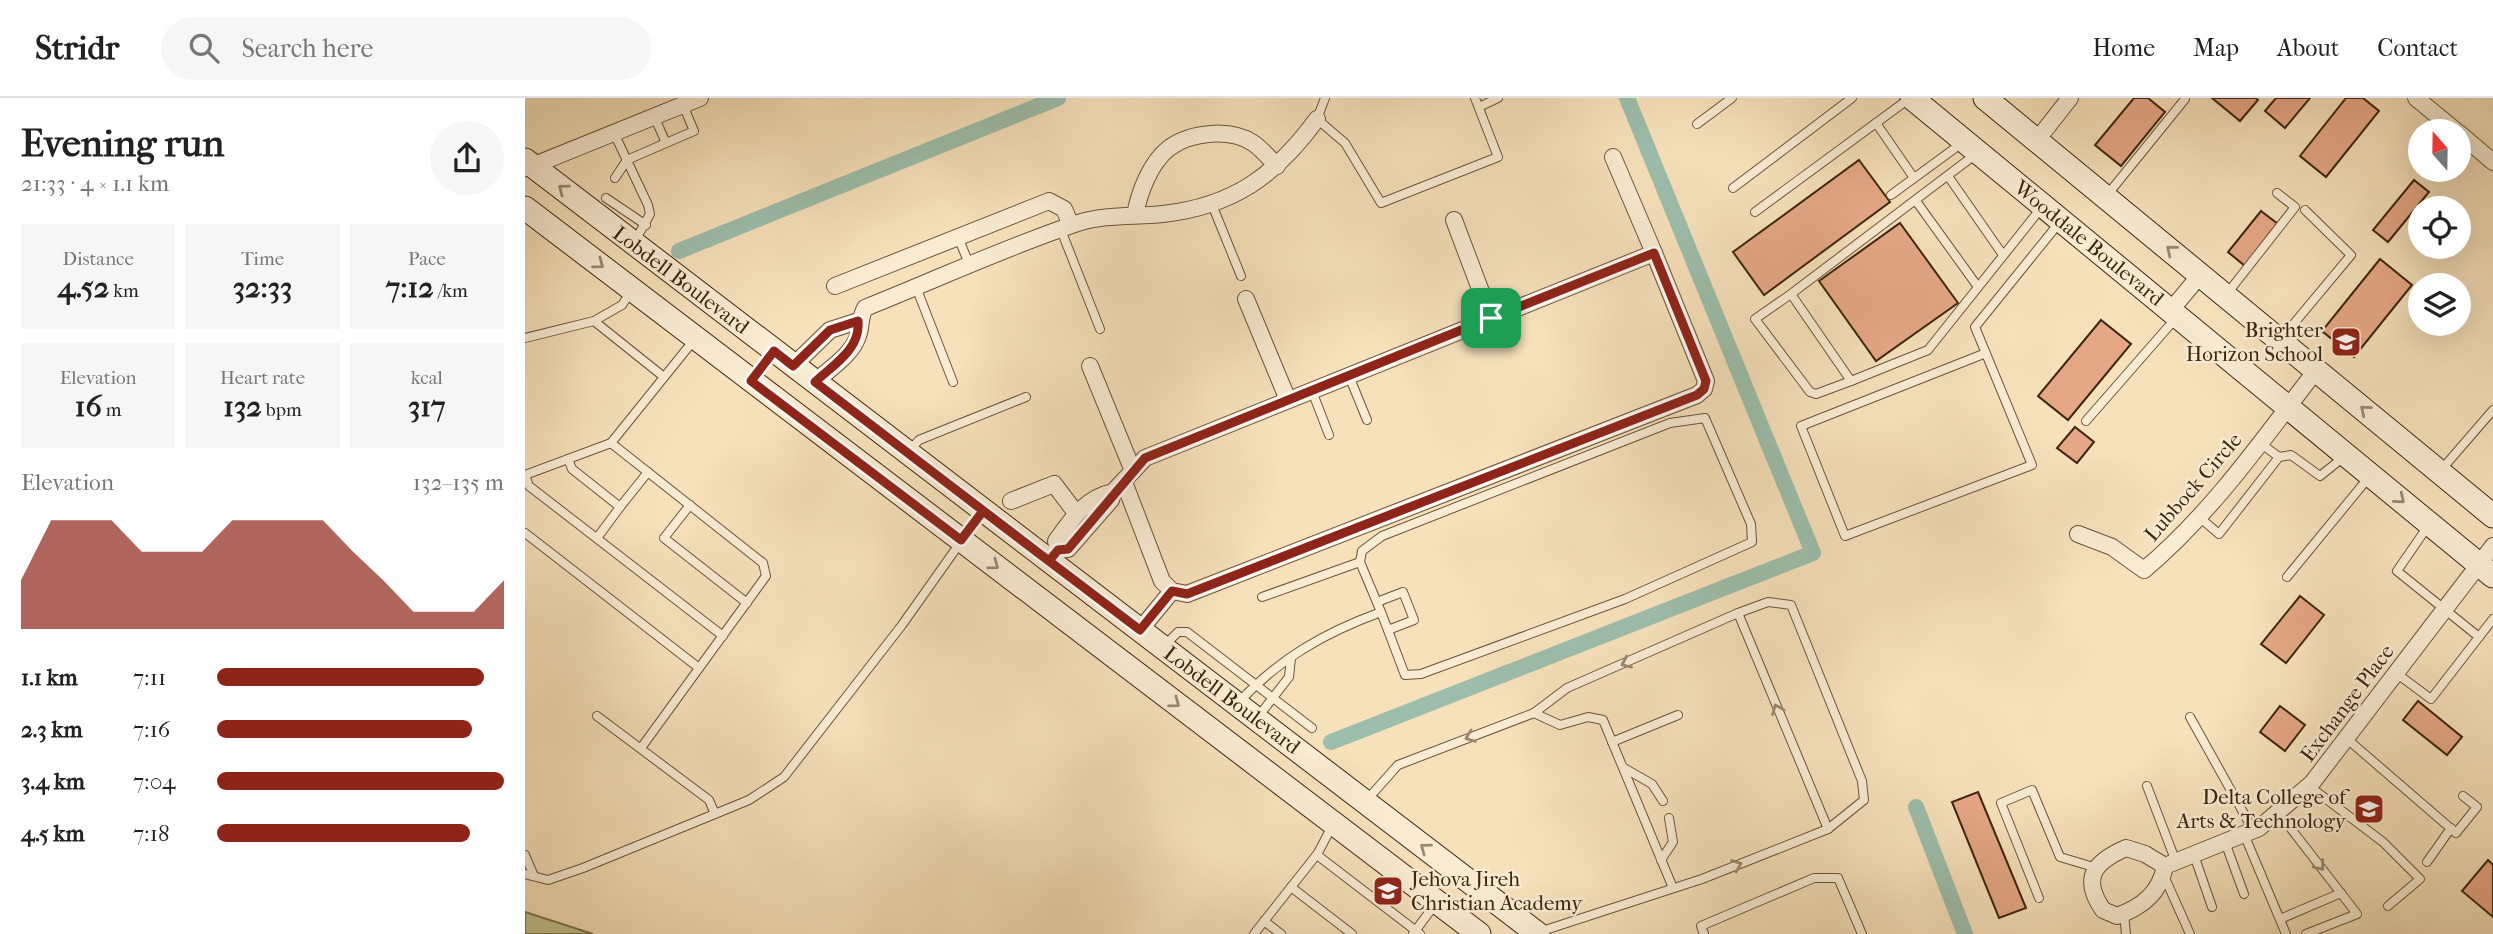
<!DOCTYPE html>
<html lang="en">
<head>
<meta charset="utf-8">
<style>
	:root { --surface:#fff; --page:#f6f6f6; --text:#222; --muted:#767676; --line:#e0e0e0; --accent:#8f2418 }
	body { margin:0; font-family:"IM FELL French Canon",serif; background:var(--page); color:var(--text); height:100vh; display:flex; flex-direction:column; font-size:26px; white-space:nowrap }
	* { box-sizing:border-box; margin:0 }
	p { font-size:23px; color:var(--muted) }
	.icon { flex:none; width:38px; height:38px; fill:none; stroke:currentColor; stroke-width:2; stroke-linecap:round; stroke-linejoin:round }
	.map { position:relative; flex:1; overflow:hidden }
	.sheet { display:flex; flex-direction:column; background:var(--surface); width:525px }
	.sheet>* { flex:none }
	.needle { width:46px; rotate:340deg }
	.tools { position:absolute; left:1883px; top:21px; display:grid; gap:14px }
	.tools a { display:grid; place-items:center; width:63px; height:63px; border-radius:50%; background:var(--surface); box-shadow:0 7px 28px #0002; font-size:35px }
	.pin { position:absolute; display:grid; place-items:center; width:60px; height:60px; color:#fff; margin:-30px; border-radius:14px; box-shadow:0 4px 10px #0006 }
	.round { display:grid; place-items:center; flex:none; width:74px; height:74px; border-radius:37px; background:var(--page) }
	.summary { display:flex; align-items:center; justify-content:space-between; height:119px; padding:0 21px }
	h1 { font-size:38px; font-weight:800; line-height:52px }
	.stats { display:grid; grid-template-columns:repeat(3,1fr); gap:10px; height:119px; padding:7px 21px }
	.stats div { display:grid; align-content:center; border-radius:0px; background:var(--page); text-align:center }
	.stats b { font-size:30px; font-weight:800 }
	.stats small { font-size:19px; font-weight:400 }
	.stats p { font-size:19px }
	.chart { height:196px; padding:14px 21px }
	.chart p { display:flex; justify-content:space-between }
	.chart svg { width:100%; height:126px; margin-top:7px; fill:var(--accent); opacity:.7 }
	ul { padding:0 21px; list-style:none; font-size:23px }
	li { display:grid; grid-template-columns:112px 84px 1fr; align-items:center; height:52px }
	li i { height:18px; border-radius:9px; background:var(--accent) }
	header { display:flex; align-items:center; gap:42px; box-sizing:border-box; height:98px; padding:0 35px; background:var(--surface); border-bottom:2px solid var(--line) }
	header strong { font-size:33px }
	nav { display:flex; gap:38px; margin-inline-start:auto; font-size:24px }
	.search { width:490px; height:63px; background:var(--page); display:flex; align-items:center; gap:18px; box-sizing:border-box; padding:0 24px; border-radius:38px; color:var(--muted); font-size:26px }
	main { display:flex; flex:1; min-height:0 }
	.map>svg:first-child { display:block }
</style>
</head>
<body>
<header>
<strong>Stridr</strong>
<div class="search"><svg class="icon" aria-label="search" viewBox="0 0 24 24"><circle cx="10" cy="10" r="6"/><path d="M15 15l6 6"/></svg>Search here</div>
<nav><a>Home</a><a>Map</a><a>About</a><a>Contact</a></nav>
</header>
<main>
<section class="sheet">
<div class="summary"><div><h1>Evening run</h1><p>21:33 · 4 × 1.1 km</p></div><a class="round"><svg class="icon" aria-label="share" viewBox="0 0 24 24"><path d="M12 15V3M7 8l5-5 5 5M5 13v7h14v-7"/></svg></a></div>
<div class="stats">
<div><p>Distance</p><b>4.52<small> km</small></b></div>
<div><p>Time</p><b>32:33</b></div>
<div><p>Pace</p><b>7:12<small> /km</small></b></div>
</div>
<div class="stats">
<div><p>Elevation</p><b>16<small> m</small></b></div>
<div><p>Heart rate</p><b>132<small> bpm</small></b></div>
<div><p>kcal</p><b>317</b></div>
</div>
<div class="chart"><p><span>Elevation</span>132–135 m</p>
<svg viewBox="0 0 160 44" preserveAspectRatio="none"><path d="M0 44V27L10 6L20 6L30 6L40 17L50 17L60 17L70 6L80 6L90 6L100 6L110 17L120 27L130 38L140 38L150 38L160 27V44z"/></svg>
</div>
<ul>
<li><b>1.1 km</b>7:11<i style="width:93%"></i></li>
<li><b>2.3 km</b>7:16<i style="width:89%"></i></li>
<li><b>3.4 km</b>7:04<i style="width:100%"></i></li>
<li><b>4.5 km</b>7:18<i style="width:88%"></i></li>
</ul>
</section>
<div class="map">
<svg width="1968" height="836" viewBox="0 0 1968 836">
	<rect width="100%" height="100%" fill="#f6e1bb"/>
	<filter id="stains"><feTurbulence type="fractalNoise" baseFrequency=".00286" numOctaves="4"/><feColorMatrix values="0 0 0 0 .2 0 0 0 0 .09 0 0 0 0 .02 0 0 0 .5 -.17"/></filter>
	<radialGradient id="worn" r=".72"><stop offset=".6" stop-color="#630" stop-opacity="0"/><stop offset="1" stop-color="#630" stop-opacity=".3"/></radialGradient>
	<path fill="#c1c28d" stroke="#7f744e" stroke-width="2" d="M0,814l68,22h-68z"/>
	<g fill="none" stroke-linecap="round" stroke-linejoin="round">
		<g stroke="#9dbeac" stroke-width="16">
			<path d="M154,153l379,-153"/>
			<path d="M806,644l482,-189 -186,-455"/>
			<path d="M1391,709l49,127"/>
		</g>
	</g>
	<g fill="#e6a786" stroke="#3d250f" stroke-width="2">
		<path d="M1609,0h14l17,14 -44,54 -26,-21z"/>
		<path d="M1687,0h44l2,2 -18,21z"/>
		<path d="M1751,0h34l-25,30 -20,-17z"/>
		<path d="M1821,0h17l16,13 -53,66 -26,-21z"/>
		<path d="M1334,62l31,42 -126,93 -31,-43z"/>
		<path d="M1889,82l15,12 -41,50 -15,-12z"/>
		<path d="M1736,113l17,13 -33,42 -17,-14z"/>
		<path d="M1375,125l58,80 -82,58 -57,-80z"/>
		<path d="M1855,161l32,26 -58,72 -32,-26z"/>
		<path d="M1576,222l30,24 -63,76 -30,-24z"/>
		<path d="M1550,329l19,15 -17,21 -20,-15z"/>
		<path d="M1775,498l24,19 -38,48 -25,-19z"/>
		<path d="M1893,603l44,36 -15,18 -44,-35z"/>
		<path d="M1755,608l25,19 -20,26 -25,-19z"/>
		<path d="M1453,694l48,116 -27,10 -47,-116z"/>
		<path d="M1963,762l5,5v52l-31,-26z"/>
	</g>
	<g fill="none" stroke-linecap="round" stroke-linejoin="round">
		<g stroke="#6b543a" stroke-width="10">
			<g id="lane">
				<path d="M800,0l-8,21 28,24 36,60 117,-46 -23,-59"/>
				<path d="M954,9l19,-9"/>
				<path d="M1351,25l38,55"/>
				<path d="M1172,26l35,-26"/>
				<path d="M89,35l34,72 2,9 -15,27"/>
				<path d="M141,45l28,-12 -11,-26"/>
				<path d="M1451,56l-185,140 60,87 77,-31 114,-143"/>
				<path d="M1423,78l55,79"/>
				<path d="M90,80l12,-18 39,-17 -12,-27"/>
				<path d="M1208,90l119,-90"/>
				<path d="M1583,96l77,-95"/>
				<path d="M1366,97l71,-52"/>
				<path d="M81,100l40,27"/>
				<path d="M1391,103l62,86"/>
				<path d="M686,104l30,74"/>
				<path d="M1230,114l155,-114"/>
				<path d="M536,132l39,99"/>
				<path d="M433,139l12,29"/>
				<path d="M391,189l37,95"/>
				<path d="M105,195l-8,12 -28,16 70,56"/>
				<path d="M1266,196l-36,25 55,73 6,2 35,-13"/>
				<path d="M1701,197l69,-88 -18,-14"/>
				<path d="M0,240l69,-17"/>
				<path d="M1756,241l70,-84 -46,-45"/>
				<path d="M1461,255l-185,73 44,110 187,-71 -57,-138 84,-104"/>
				<path d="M824,278l18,44"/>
				<path d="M787,293l17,44"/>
				<path d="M1561,323l90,-103"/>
				<path d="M384,353l10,-11 107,-43"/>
				<path d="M1754,359l12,-2 29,21 25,-20"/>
				<path d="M43,361l4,10 48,38 28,-35"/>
				<path d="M1917,371l51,-59"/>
				<path d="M0,377l4,11 194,150"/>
				<path d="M0,377l86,-32"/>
				<path d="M165,407l-26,33 83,65"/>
				<path d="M1673,418l21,18 60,-77 -19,-14"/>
				<path d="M0,435l174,135"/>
				<path d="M72,440l23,-31"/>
				<path d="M1762,479l82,-100"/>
				<path d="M737,499l98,-35"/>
				<path d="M852,504l26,-10 11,28 -26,10"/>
				<path d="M1213,515l30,-11 23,3 71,176 2,19 -36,29"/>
				<path d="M1954,539l14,-18"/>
				<path d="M640,547l13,-13h9l125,96"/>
				<path d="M1871,575l35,26 48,-62 -82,-66 31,-45"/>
				<path d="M713,605c42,-45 86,-70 143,-91l24,63 16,-1 204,-75 127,-57 -1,-18 -46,-106 -35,5 -288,113 -20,15 -2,11 21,50"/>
				<path d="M1009,615l26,12 28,-8 15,3 70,168"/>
				<path d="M72,618l112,84 6,14"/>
				<path d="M733,619l31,-40 2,-19"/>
				<path d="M1665,619l63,113"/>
				<path d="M1821,640l110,95 21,-26 -14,-11"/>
				<path d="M1087,644l66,-27"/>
				<path d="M116,650l125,-172 -3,-13 -152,-120 83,-103"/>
				<path d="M1099,670l28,16 11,17"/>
				<path d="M1622,688l29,76"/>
				<path d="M1784,688l74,56 37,37 -32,27"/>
				<path d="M841,703l32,-36 136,-52 33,-25 171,-75 90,216 -126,50 -163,53"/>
				<path d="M1753,714l79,102 -51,20"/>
				<path d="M1719,736l42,100"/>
				<path d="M1700,744l19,52"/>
				<path d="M0,757l9,21"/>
				<path d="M792,757l103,79"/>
				<path d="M1669,757l18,52"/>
				<path d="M1136,762l12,-18 -4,-24"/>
				<path d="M1902,764l24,-34"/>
				<path d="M0,776l23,6 35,-12 166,-68 35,-23 118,-152 58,-82"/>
				<path d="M1639,778l26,58"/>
				<path d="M766,789l61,47"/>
				<path d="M1514,800l-38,-95 31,-13 28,67 37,11"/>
				<path d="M1599,816l2,20"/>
				<path d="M1755,821l61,-26"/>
				<path d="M739,823l17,13"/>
				<path d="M729,836l64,-81 14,-27"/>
				<path d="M888,836l23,-31"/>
				<path d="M1179,836l-3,-8 113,-48h24l24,56"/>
			</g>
		</g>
		<g stroke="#6b543a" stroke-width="18">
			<g id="street">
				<path d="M1891,0l40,33"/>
				<path d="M1934,35l34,29"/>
				<path d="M1512,42l33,-42"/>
				<path d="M2,70l173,-70"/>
				<path d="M610,117c4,-22 15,-52 34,-67 22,-16 61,-20 84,-5 9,6 17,16 24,23"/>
				<path d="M929,122l37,98"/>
				<path d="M310,188l214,-85 15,8 7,16"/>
				<path d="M721,201l42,101"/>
				<path d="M1646,212l30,-36"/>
				<path d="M268,268l37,-36 28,-9"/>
				<path d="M565,268l43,105"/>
				<path d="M290,284c14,-13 37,-27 43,-46 4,-10 1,-17 7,-28 70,-28 141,-61 213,-85 27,-9 58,-6 85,-9 71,-8 113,-39 154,-95"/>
				<path d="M599,384l38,99 10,10 15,3 510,-199 7,-6 2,-8 -52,-128"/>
				<path d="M588,394l32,-34 509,-205 -41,-96"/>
				<path d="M486,403l43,-17 22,29"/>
				<path d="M1553,436l34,13 32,23c67,-56 120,-132 173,-201"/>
				<path d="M524,463l9,-11 10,-1 43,-49 2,-8c-28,6 -41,27 -57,49l2,9"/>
				<path d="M615,532l32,-39"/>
				<path d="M1601,750l19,6 20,12c-5,27 -23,41 -48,50l-14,-6c-22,-32 -9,-48 23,-62z"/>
				<path d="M1640,768l94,-38 53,-45 181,-237"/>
			</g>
		</g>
		<g stroke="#3d250f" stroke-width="25">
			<g id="secondary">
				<path d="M1387,0l581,478"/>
				<path d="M1460,0l508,418"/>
				<path d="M0,62l1013,774"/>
				<path d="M0,110l954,726"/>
			</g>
		</g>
		<use href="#lane" stroke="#f9ecd3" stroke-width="8"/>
		<use href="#street" stroke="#f9ecd3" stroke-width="16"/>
		<use href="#secondary" stroke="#f9ecd3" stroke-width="23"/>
	</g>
	<defs><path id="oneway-chevron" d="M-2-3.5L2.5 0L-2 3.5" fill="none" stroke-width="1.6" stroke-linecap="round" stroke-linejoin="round" transform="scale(1.75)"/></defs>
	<g stroke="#9b8871">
		<use href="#oneway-chevron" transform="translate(38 91) rotate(-143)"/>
		<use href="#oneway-chevron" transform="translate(1646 152) rotate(-141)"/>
		<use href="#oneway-chevron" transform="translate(74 166) rotate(37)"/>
		<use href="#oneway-chevron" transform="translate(1840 312) rotate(-140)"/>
		<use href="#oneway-chevron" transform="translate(1875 401) rotate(40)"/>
		<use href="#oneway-chevron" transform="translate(469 467) rotate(37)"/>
		<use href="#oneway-chevron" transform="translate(1101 565) rotate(156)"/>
		<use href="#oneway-chevron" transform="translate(650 605) rotate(37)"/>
		<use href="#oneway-chevron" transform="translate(1252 611) rotate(-112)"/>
		<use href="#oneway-chevron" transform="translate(945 639) rotate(159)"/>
		<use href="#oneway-chevron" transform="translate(900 750) rotate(-143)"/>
		<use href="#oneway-chevron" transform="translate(1212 767) rotate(-22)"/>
		<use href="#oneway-chevron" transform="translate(1795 768) rotate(52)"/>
	</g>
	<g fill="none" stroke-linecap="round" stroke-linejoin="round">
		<g stroke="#fff" stroke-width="14">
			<path id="route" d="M966,220l-346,140 -77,91 -10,1 -9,11 -234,-179c18,-17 46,-33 43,-61l-28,9 -37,36 -19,-15 -23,30 210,159 22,-29 157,119 32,-39 15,3 510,-199 7,-6 2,-8 -52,-128 -163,65"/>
		</g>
		<use href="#route" stroke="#8f2418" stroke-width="9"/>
	</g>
	<defs>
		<g id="school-square" transform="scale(1.575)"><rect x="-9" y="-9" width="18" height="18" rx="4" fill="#8f2418" stroke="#f9ecd3"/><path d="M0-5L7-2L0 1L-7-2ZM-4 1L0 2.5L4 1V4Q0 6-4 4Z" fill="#fff"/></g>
		<g id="university-square" transform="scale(1.575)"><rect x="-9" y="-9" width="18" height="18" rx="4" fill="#8f2418" stroke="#f9ecd3"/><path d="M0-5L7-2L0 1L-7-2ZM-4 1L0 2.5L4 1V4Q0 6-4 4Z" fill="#fff"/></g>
	</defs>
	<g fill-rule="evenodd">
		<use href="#school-square" x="1821" y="244"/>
		<use href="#university-square" x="1844" y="711"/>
		<use href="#school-square" x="863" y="793"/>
	</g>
	<g text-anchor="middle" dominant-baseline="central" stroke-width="5" stroke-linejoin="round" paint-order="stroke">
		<g font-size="21" fill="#3d250f" stroke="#f9ecd3">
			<text transform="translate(1564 145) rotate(39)">Wooddale Boulevard</text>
			<text transform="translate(156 182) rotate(37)">Lobdell Boulevard</text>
			<text transform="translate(1668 389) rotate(-49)">Lubbock Circle</text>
			<text transform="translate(707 602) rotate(37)">Lobdell Boulevard</text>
			<text transform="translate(1822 605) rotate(-53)">Exchange Place</text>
		</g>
		<g font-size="21" fill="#3d250f" stroke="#f9ecd3" text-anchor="end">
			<text x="1798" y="232">Brighter<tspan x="1798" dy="24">Horizon School</tspan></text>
			<text x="1821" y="699">Delta College of<tspan x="1821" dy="24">Arts &amp; Technology</tspan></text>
			<text x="886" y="781" text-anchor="start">Jehova Jireh<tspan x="886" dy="24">Christian Academy</tspan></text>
		</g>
	</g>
	<rect width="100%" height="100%" filter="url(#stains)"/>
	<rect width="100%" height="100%" fill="url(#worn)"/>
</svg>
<div class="tools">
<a><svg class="needle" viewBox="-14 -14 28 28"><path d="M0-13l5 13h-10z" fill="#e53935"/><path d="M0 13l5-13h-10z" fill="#767676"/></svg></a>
<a><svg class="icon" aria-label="locate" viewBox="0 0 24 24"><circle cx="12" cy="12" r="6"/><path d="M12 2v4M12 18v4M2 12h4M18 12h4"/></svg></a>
<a><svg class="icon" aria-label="layers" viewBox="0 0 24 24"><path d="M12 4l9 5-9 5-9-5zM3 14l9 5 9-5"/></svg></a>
</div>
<div class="pin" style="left:966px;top:220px;background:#1e9e55"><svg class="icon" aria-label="arrive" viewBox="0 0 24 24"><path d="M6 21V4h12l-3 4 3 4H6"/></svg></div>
</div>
</main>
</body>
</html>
